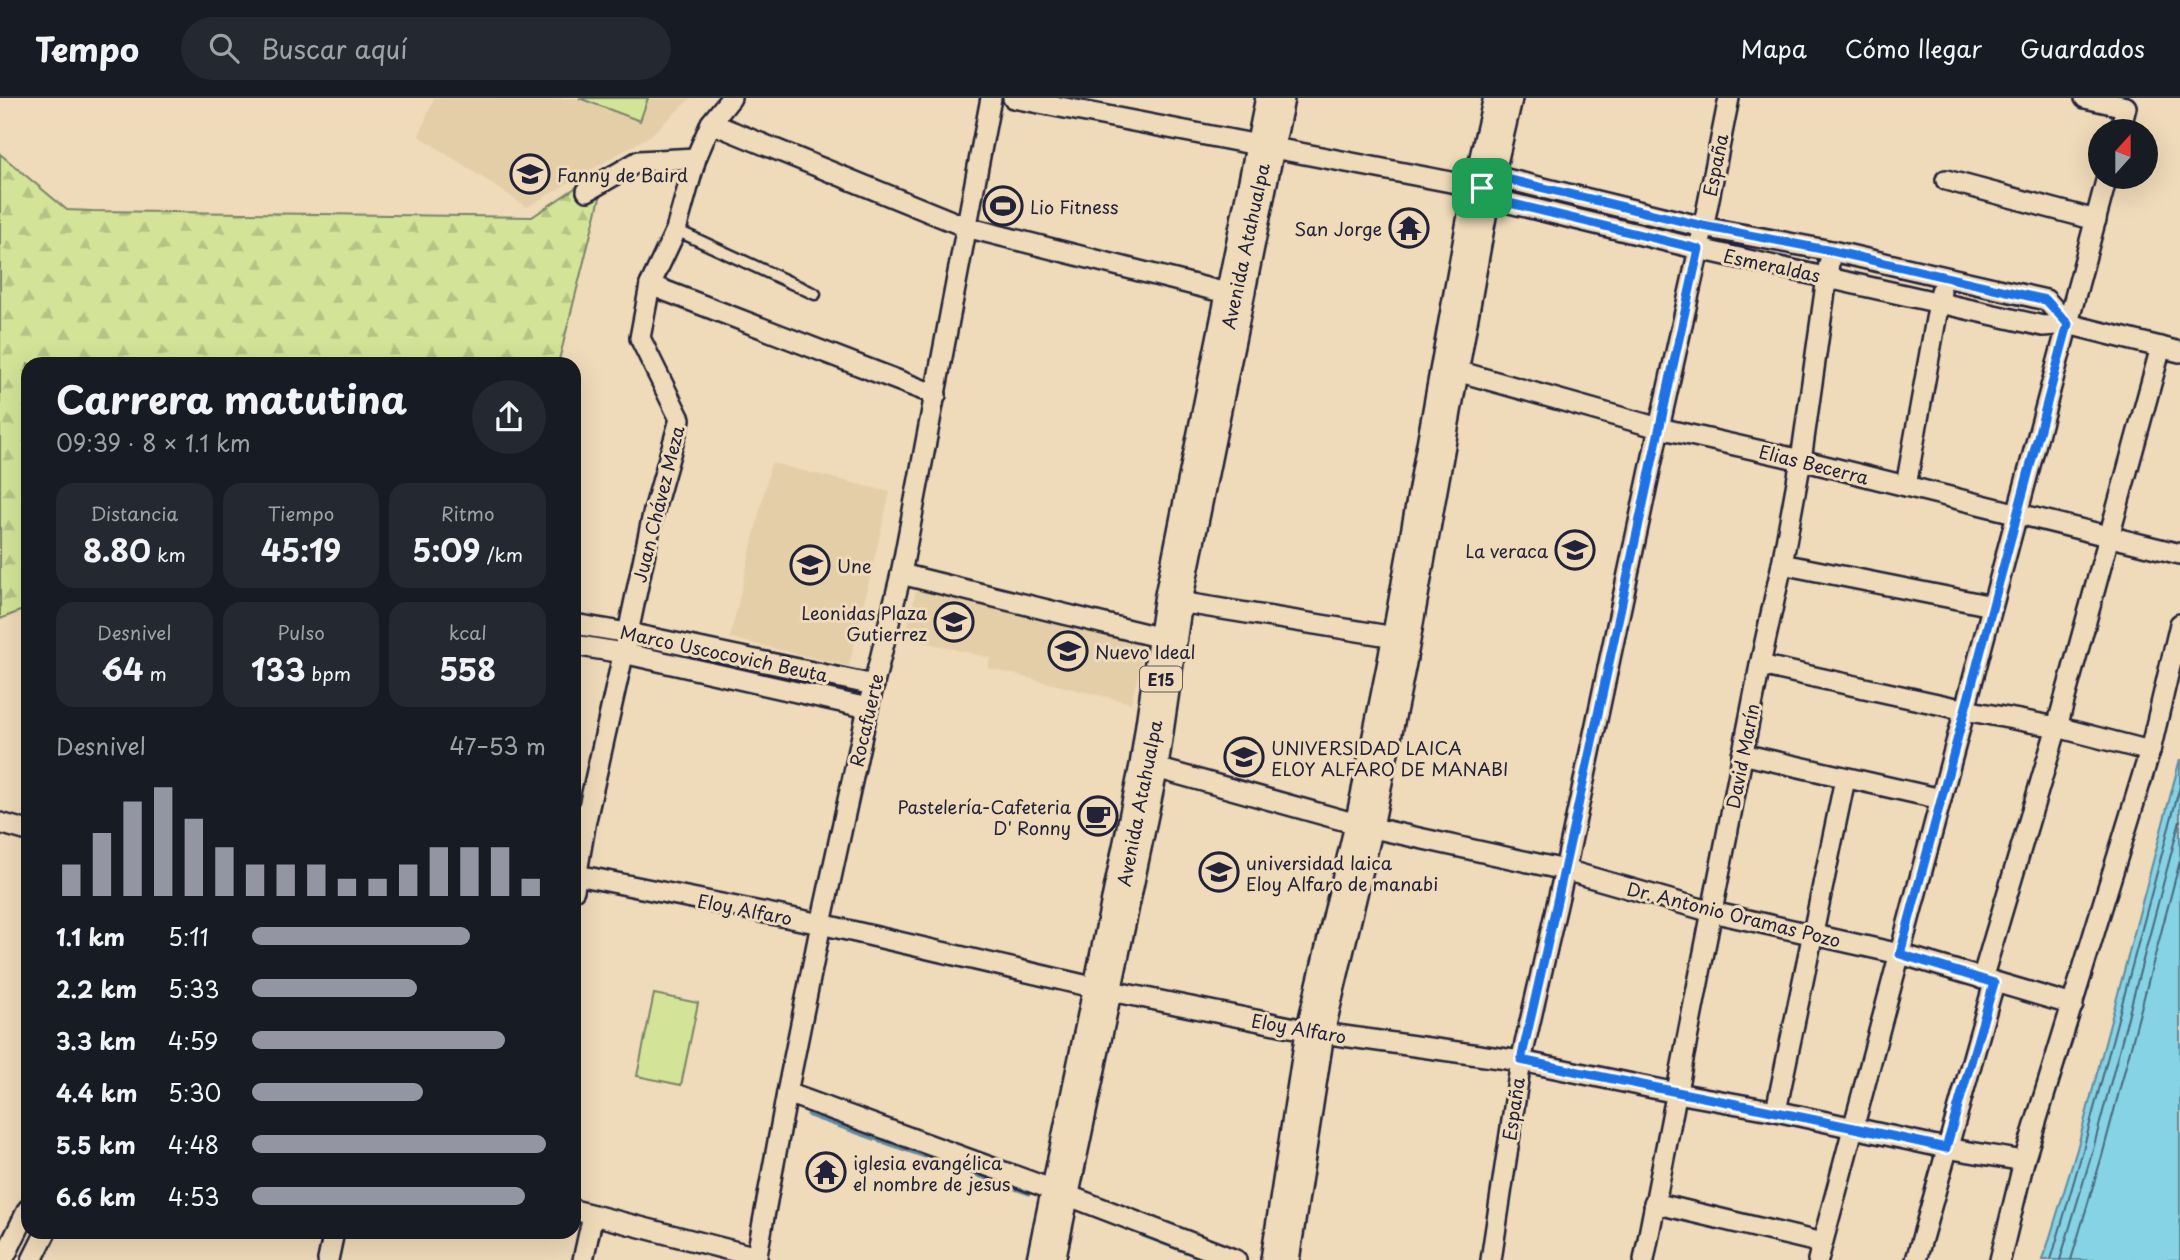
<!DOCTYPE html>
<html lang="es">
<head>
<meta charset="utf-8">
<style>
	:root { --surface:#171b24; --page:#242831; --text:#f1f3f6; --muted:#9ea1a6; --line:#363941; --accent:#9495a2 }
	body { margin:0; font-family:"Playpen Sans",sans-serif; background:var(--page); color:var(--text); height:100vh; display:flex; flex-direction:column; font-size:26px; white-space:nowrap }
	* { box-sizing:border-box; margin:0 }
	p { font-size:23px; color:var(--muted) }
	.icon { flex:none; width:38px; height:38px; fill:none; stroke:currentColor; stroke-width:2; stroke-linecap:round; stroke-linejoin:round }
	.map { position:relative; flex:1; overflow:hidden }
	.details { position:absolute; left:21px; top:259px; width:560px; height:882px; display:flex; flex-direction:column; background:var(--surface); border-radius:21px; box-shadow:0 7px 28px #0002 }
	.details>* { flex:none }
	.needle { width:46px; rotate:21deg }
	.fabs { position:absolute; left:2088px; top:21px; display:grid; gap:14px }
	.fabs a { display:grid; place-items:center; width:70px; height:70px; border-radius:50%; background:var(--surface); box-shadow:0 7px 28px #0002; font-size:35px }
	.pin { position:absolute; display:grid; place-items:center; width:60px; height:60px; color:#fff; margin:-30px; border-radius:14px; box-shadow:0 4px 10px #0006 }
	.round { display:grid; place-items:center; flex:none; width:74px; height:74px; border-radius:37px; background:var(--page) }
	.head { display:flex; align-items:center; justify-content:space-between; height:119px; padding:0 35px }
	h1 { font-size:38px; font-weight:700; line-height:52px }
	.metrics { display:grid; grid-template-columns:repeat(3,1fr); gap:10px; height:119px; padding:7px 35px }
	.metrics div { display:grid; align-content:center; border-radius:18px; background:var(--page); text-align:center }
	.metrics b { font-size:30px; font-weight:700 }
	.metrics small { font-size:19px; font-weight:400 }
	.metrics p { font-size:19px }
	.chart { height:196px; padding:14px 35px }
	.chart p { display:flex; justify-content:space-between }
	.chart svg { width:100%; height:126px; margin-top:7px; stroke:var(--accent); stroke-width:6 }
	ul { padding:0 35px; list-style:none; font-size:23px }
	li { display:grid; grid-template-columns:112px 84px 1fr; align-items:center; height:52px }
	li i { height:18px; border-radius:9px; background:var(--accent) }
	header { display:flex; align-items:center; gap:42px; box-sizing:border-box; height:98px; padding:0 35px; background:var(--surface); border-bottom:2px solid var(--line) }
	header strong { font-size:33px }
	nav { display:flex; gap:38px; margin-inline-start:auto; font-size:24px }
	.search { width:490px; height:63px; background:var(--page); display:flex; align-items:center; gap:18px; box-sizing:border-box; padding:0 24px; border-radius:38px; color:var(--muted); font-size:26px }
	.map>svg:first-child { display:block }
</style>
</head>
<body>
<header>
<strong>Tempo</strong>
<div class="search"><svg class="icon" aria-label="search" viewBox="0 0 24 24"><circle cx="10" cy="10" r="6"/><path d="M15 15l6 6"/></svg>Buscar aquí</div>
<nav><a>Mapa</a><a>Cómo llegar</a><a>Guardados</a></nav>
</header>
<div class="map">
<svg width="2180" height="1162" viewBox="0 0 2180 1162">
	<defs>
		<pattern id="forest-firs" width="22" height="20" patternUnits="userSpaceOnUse" patternTransform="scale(1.75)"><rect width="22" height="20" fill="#d3e498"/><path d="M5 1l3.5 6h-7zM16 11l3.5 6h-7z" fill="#b5c384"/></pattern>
	</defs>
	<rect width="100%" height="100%" fill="#efdab9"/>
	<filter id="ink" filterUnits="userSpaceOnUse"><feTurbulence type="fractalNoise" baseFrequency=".0143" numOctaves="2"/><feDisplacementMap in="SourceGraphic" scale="14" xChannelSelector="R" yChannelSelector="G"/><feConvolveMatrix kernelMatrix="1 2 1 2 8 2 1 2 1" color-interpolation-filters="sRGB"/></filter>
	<g filter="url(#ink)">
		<g fill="#e4cea8">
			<path d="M434,0h257l-40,37 -124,72 -108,-71z"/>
			<path d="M771,365l119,29 -41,174 -119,-28z"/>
			<path d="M917,489l229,56 -15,60 -143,-35 2,-10 -85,-21z"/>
		</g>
		<path fill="url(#forest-firs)" stroke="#7a836a" stroke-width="2" d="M0,56l67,56 25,1 440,6 76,-51 -50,198h-530v244l-28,11z"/>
		<g fill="#d3e498" stroke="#7a836a" stroke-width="2">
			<path d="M579,0h69l-8,23z"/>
			<path d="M654,896l44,9 -17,82 -44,-9z"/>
		</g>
		<path fill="#85d3e4" stroke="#5d8ca0" stroke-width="2" d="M2180,661v501h-137l34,-111z"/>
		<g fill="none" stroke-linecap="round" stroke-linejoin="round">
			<g stroke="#4a697f" stroke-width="2">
				<path d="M2051,1162l32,-110 97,-364"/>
				<path d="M2060,1162l32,-107 88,-333"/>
				<path d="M2071,1162l31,-104 78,-295"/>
			</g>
			<g stroke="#5d8ca0" stroke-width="5">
				<path d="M809,1017l220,78"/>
				<path d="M1143,1137l66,25"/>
			</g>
			<g stroke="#22223b" stroke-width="15">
				<path id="lane" d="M676,132l139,64"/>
			</g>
			<g stroke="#22223b" stroke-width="24">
				<g id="street">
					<path d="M1013,0l469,90 11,11 206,50 344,77 25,-2 -22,-24 -214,-49 -129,-24 -205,-50 -16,11"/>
					<path d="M2085,0l41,9 -6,24"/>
					<path d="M711,25l255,104 268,68"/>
					<path d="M1946,82l150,40"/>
					<path d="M587,93l52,-30 57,-3"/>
					<path d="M650,187l286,110"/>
					<path d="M2068,226l112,28"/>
					<path d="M1450,271l209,59 142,32 379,94"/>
					<path d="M1906,388l35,-195"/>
					<path d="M1782,466l210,42"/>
					<path d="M901,476l265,65"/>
					<path d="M1173,503l228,37"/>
					<path d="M574,526l54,9 246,52"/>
					<path d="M574,547l49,8 245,55"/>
					<path d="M1760,567l205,45 92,17 93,24"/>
					<path d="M1742,656l199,45"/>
					<path d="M1149,668l215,60 201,44 147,42 188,42 173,51"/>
					<path d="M0,725l28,8"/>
					<path d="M577,777l244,49 280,65 214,43 206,29 156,32 99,18 170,37 78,13"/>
					<path d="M574,792l12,-70 42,-187 25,-119 27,-95 -40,-81 10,-53 26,-55 20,-72 15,-35 20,-25"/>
					<path d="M1982,881l75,-252 104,-380"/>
					<path d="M787,995l272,99 177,68"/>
					<path d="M1776,1013l69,-332"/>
					<path d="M1654,1105l168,40"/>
					<path d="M574,1112l183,47"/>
					<path d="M3,1162l25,-51"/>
					<path d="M32,1162l14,-28"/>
					<path d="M328,1162l6,-28"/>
					<path d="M583,1162l10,-45"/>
					<path d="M756,1162l31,-167 34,-169 47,-216 33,-134 90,-476"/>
					<path d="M1491,1162l30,-199 44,-191 94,-442 40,-179 30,-151"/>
					<path d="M1644,1162l116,-595 22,-101 19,-104 28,-197"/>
					<path d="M1818,1162l289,-1083"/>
					<path d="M1916,1162l78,-277"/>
					<path d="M2000,1162l24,-99 126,-410 30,-127"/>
				</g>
			</g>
			<g stroke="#22223b" stroke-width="42">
				<g id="highway">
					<path d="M1046,1162l103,-494 24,-165 102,-503"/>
					<path d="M1280,1162l35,-228 49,-206 33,-164 85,-474 21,-90"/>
				</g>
			</g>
			<use href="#lane" stroke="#efdab9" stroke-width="10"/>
			<use href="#street" stroke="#efdab9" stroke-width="19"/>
			<use href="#highway" stroke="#efdab9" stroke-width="37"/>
		</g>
	</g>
	<g fill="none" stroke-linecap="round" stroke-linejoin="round" filter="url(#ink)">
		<g stroke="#fff" stroke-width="14">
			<path id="route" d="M1498,79l205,49 129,25 214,49 22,24 -168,630 94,29 -48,165c-141,-32 -284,-58 -425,-88 63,-269 117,-541 178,-811l-206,-50 -11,-11z"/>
		</g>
		<use href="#route" stroke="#1a73e8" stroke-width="9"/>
	</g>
	<defs>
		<g id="school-ring" transform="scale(2.0125)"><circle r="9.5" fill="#efdab9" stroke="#22223b" stroke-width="1.5"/><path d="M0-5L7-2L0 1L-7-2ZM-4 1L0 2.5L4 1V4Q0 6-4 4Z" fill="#22223b"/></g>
		<g id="stadium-ring" transform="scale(2.0125)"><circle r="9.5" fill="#efdab9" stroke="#22223b" stroke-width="1.5"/><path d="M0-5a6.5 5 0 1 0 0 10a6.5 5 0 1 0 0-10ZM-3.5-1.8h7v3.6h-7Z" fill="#22223b"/></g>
		<g id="temple-ring" transform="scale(2.0125)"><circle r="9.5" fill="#efdab9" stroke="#22223b" stroke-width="1.5"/><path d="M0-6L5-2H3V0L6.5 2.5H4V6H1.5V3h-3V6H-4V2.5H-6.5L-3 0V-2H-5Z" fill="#22223b"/></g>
		<g id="university-ring" transform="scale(2.0125)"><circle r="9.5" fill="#efdab9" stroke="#22223b" stroke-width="1.5"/><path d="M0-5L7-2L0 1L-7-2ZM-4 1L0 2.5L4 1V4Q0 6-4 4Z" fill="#22223b"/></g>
		<g id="cafe-ring" transform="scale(2.0125)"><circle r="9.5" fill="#efdab9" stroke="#22223b" stroke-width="1.5"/><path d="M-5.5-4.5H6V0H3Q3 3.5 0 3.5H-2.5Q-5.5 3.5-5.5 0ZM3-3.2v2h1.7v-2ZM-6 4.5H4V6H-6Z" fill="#22223b"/></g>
	</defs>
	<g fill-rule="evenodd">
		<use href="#school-ring" x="530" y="76"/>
		<use href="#stadium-ring" x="1003" y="108"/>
		<use href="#temple-ring" x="1409" y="130"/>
		<use href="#school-ring" x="1575" y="452"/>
		<use href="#school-ring" x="810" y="467"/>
		<use href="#school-ring" x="954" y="524"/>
		<use href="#school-ring" x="1068" y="553"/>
		<use href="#university-ring" x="1244" y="659"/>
		<use href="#cafe-ring" x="1098" y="718"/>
		<use href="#school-ring" x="1219" y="774"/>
		<use href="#temple-ring" x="826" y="1074"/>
	</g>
	<g text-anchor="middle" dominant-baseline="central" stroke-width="6" stroke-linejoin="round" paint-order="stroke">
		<rect fill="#efdab9" stroke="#605961" stroke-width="2" x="1140" y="568.5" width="42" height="25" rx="5"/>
		<g font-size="16" font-weight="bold" fill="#22223b">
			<text x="1161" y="581">E15</text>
		</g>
		<g font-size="18" fill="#22223b" stroke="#efdab9">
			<text transform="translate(1715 67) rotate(-79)">España</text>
			<text transform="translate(1245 148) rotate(-78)">Avenida Atahualpa</text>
			<text transform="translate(1772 167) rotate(12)">Esmeraldas</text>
			<text transform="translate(1814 366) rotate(14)">Elias Becerra</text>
			<text transform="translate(658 406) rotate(-76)">Juan Chávez Meza</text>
			<text transform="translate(724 555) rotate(12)">Marco Uscocovich Beuta</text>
			<text transform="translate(866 622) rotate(-77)">Rocafuerte</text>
			<text transform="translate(1742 658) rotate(-79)">David Marín</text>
			<text transform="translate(1139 705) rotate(-79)">Avenida Atahualpa</text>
			<text transform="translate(745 811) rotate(11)">Eloy Alfaro</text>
			<text transform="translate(1734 816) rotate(14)">Dr. Antonio Oramas Pozo</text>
			<text transform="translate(1299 930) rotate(10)">Eloy Alfaro</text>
			<text transform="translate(1513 1011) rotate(-82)">España</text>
		</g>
		<g font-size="18" fill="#22223b" stroke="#efdab9" text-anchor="start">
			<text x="557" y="76">Fanny de Baird</text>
			<text x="1030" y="108">Lio Fitness</text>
			<text x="1382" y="130" text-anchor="end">San Jorge</text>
			<text x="1548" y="452" text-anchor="end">La veraca</text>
			<text x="837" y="467">Une</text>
			<text x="927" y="514" text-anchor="end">Leonidas Plaza<tspan x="927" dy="21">Gutierrez</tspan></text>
			<text x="1095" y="553">Nuevo Ideal</text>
			<text x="1271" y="649">UNIVERSIDAD LAICA<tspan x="1271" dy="21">ELOY ALFARO DE MANABI</tspan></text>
			<text x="1071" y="708" text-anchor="end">Pastelería-Cafeteria<tspan x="1071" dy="21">D' Ronny</tspan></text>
			<text x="1246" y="764">universidad laica<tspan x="1246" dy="21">Eloy Alfaro de manabi</tspan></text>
			<text x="853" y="1064">iglesia evangélica<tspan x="853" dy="21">el nombre de jesus</tspan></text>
		</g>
	</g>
</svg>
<div class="fabs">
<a><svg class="needle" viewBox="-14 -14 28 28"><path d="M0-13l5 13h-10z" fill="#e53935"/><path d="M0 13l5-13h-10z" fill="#9ea1a6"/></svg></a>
</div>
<div class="pin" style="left:1482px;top:90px;background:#1e9e55"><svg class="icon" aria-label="arrive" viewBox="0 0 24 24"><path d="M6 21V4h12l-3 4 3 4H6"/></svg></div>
<section class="details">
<div class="head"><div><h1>Carrera matutina</h1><p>09:39 · 8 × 1.1 km</p></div><a class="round"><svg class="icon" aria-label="share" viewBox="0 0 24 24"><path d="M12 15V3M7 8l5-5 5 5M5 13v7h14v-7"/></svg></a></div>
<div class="metrics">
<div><p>Distancia</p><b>8.80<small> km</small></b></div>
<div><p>Tiempo</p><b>45:19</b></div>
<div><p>Ritmo</p><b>5:09<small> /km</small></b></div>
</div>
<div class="metrics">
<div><p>Desnivel</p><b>64<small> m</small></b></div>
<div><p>Pulso</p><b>133<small> bpm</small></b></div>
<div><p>kcal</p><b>558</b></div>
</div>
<div class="chart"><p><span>Desnivel</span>47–53 m</p>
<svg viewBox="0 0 160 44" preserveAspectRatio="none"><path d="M5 44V33M15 44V22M25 44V11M35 44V6M45 44V17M55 44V27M65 44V33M75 44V33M85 44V33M95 44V38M105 44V38M115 44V33M125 44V27M135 44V27M145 44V27M155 44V38"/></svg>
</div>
<ul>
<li><b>1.1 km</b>5:11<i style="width:74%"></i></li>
<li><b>2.2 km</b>5:33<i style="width:56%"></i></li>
<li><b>3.3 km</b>4:59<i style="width:86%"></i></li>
<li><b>4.4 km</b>5:30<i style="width:58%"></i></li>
<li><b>5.5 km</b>4:48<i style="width:100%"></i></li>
<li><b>6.6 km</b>4:53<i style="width:93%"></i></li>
</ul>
</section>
</div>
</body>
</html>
